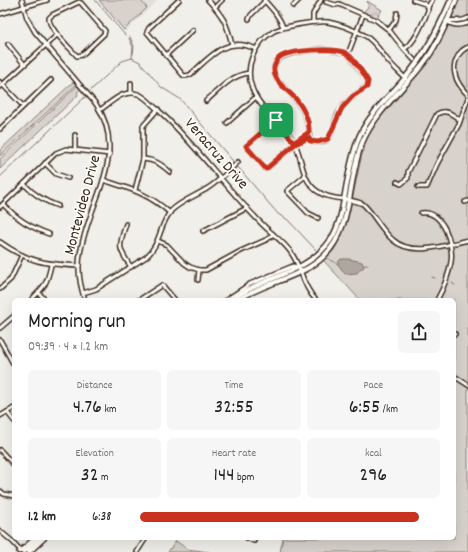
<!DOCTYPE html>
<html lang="en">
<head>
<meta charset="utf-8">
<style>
	:root { --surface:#fff; --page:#f6f6f6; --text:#222; --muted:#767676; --accent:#c8321e }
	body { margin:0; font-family:Dekko,sans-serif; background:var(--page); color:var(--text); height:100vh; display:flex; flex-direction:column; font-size:15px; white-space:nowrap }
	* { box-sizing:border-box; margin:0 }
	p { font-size:13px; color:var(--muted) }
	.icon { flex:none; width:22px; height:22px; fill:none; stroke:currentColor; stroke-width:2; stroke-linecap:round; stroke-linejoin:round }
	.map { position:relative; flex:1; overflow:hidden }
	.drawer { position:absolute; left:12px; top:298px; width:444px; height:242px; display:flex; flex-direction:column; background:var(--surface); border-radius:6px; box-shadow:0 4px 16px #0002 }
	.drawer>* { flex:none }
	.pin { position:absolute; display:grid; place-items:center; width:34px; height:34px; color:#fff; margin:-17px; border-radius:8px; box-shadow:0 2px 6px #0006 }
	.round { display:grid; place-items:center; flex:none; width:42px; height:42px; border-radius:6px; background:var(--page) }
	.overview { display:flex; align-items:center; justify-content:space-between; height:68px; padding:0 16px }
	h1 { font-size:22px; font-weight:600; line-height:30px }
	.stats { display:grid; grid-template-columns:repeat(3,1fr); gap:6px; height:68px; padding:4px 16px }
	.stats div { display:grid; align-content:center; border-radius:6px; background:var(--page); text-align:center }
	.stats b { font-size:20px; font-weight:600 }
	.stats small { font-size:11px; font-weight:400 }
	.stats p { font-size:11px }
	ul { padding:0 16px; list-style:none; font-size:13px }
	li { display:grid; grid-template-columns:64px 48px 1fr; align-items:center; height:30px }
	li i { height:10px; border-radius:5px; background:var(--accent) }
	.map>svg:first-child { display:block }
</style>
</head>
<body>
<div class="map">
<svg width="468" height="552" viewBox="0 0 468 552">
	<defs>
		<pattern id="park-crowns" width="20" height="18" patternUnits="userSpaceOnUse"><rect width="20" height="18" fill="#d7d2cc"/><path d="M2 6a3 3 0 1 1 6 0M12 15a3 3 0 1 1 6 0" fill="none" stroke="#b9b4af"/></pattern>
	</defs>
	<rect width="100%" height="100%" fill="#f1efea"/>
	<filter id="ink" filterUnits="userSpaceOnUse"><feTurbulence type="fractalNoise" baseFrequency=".025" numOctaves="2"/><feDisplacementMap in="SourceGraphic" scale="8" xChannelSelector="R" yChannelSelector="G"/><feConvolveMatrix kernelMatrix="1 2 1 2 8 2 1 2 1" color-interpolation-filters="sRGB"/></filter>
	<g filter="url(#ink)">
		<path fill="#e3e0da" d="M98,0h60l-33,32z"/>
		<g fill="#d7d2cc" stroke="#897e75">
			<path d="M99,0h41l7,8 -23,22z"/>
			<path d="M459,0h9v552h-188l3,-14h171v-238h-94l-37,-40 11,-10 13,-28 18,-81 14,-22 38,-43 13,-17 18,-33z"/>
			<path d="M73,82l3,3 -76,71v-6z"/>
			<path d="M77,86l3,3 -3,4 1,2 -78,74v-10z"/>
			<path d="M176,541l11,8 22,3h-41z"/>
		</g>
		<path fill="url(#park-crowns)" stroke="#897e75" d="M367,1l15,9 -5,8 -14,-6 6,-6z"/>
		<path fill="#aea69f" stroke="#80746b" d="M341,259h8l13,3 2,5 -4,2 -3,4 -12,1 -7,-10 1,-3z"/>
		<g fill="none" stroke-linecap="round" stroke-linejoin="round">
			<g stroke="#80746b" stroke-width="1">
				<path d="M95,0l30,35"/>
				<path d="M130,37l4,9 -1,8"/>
				<path d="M129,38l4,9 -1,11"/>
				<path d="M90,91l32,-30 10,-3 8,4 21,25 19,12 98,115 10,6 28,30"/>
				<path d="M0,177l86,-81"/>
				<path d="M327,258l11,6"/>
				<path d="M364,265h4"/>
				<path d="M432,277l3,1"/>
				<path d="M452,283l3,2"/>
			</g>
			<g stroke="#3b2a1e" stroke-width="6">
				<g id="minor">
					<path d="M22,0l5,18 8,14 61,72c33,49 -6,96 -15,145 -4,17 -2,34 4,51"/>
					<path d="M179,0l-30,28 -2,4 36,43 2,1 5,-1c20,-18 36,-40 66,-26"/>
					<path d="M208,0c15,16 19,23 24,45"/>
					<path d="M264,0c8,9 15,16 19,27"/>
					<path d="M79,2l2,1 24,28 -1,3 -22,21 -5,1c-7,-8 -29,-28 -28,-38l3,-3z"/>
					<path d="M326,2l10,3 3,-1"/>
					<path d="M339,4l37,16 13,10 15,19c11,-6 19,-27 24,-38v-4l-3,-3 -12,-4"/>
					<path d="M293,6l6,-6"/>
					<path d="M215,7l7,-7"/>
					<path d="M428,7l4,-7"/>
					<path d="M0,14l47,-14"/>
					<path d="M249,19l2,-4 14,-14"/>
					<path d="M446,21c8,5 12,5 22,2"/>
					<path d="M447,21c8,-2 12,2 21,-3"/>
					<path d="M313,22v-8l8,-14"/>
					<path d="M389,30l7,-10 1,-7"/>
					<path d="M8,44l16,20"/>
					<path d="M468,47c-6,3 -8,5 -11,11 -7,14 1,27 11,37"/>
					<path d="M321,49l22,3 5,2 18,24 2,5c-2,7 -13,10 -18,16 -5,4 -9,9 -12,15 -3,5 -6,23 -11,26 -5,3 -13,3 -17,0 -2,-6 0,-10 -2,-16 -4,-18 -18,-31 -31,-44 -15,-29 27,-28 44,-31z"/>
					<path d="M404,49l10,11"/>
					<path d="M348,54l15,-39"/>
					<path d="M166,55l27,-25"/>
					<path d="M406,79c-7,-7 -15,-14 -21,-22 -6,-8 -11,-16 -21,-22 -10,-5 -25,-11 -36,-13 -9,-1 -19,1 -27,2 -9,2 -19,3 -27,7 -19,11 -30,35 -22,57 7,21 29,34 41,52 10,16 7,39 24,51 14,10 31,6 46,13 11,10 18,26 30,36 19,17 53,5 75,0"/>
					<path d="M0,82l23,24"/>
					<path d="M131,83v10"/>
					<path d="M0,87l58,-53"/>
					<path d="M206,101c14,-12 25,-26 43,-28"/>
					<path d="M100,110c12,-8 23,-21 38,-16 8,3 13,10 19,15 38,34 67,77 103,113 10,11 24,19 32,32 10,15 11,33 24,46"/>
					<path d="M276,120l-30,26 20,23 29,-25 1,-3 13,-7"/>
					<path d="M227,123l29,-26"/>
					<path d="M0,129l51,-49"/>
					<path d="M295,144l14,-6"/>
					<path d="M75,150v-15"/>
					<path d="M143,159c12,1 18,5 27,13"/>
					<path d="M45,163l11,11 12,4"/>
					<path d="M305,176l-18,15 21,22 10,5"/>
					<path d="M103,180c27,9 45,13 67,33"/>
					<path d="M397,182l4,2 7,-6v-6l29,-58c9,-6 16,1 23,6"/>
					<path d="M24,184c10,11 20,17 34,22"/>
					<path d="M418,187h9l10,-23 22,-40 9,-26"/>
					<path d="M135,190l8,-31v-33l15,-17"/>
					<path d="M465,202l3,-1"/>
					<path d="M3,204c14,15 27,23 46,30"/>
					<path d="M0,207l56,-54 10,-4 44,5"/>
					<path d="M421,213c22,-4 33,32 30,49 -2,12 -8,27 -14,38"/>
					<path d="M126,224c-7,22 -9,23 5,43"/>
					<path d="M203,231l44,-23"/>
					<path d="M158,241l9,4 17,18 6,4 9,3h7l35,-19 27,-12 5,-5"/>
					<path d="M0,242c28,20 45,22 79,24"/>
					<path d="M198,280l1,-10"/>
					<path d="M0,289l11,-10 11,-24"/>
					<path d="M39,293l6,7"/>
					<path d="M83,293l13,-4 50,-32c15,-13 13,-32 25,-46 10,-10 25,-15 37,-23 11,-7 21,-17 30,-26"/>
					<path d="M31,300c14,-14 16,-16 20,-35"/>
					<path d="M139,300l23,-15 13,15"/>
					<path d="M226,300l24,-16 43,-18 6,1"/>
					<path d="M0,328l14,-12"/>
					<path d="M454,334h1"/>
					<path d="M0,340l14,25"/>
					<path d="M454,376l14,9"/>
					<path d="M7,412l7,9"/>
					<path d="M0,416l14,-8"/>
					<path d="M0,450l14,15"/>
					<path d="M0,491l4,3 10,2"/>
					<path d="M0,531l13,11 9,10"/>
					<path d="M247,538l7,3"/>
					<path d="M19,552l16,-14"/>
					<path d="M137,552l9,-14"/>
				</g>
			</g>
			<g stroke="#3b2a1e" stroke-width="7">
				<g id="major">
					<path d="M232,300c29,-23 70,-25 94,-54 16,-18 17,-45 22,-68 3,-15 6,-30 12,-43 10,-22 30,-39 45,-57 20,-23 34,-50 46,-78"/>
					<path d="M238,300c26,-18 64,-22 86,-44 30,-30 23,-76 38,-113 14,-34 46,-57 66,-86 12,-17 20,-38 28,-57"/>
					<path d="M24,552l15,-14"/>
					<path d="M29,552l15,-14"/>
				</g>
			</g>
			<use href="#minor" stroke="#fdfcf7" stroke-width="3"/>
			<use href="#major" stroke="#fdfcf7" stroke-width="4"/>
		</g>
	</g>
	<g fill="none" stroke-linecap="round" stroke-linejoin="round" filter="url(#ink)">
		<g stroke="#fff" stroke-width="8">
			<path id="route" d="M276,120l-30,26 20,23 29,-25 14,-6 1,3 8,1 10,-3 14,-31 11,-12 14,-9 1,-6c-4,-7 -15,-24 -22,-28 -11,-6 -56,-3 -66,4 -3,2 -5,7 -6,10 -2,14 14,23 22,32 7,9 14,22 13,33l-13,9 -1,3 -19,-24"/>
		</g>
		<use href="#route" stroke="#c8321e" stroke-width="5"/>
	</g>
	<g text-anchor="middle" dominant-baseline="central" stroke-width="3.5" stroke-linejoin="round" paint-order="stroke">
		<g font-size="16" fill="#3b2a1e" stroke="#fdfcf7">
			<text transform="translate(216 154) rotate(49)">Veracruz Drive</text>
			<text transform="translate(83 205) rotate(-75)">Montevideo Drive</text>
		</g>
	</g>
</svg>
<div class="pin" style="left:276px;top:120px;background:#1e9e55"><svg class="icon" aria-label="arrive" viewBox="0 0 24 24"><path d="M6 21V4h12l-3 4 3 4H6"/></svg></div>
<section class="drawer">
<div class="overview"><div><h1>Morning run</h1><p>09:39 · 4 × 1.2 km</p></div><a class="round"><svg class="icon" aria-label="share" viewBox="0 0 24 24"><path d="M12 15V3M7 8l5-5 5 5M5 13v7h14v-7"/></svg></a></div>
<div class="stats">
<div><p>Distance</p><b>4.76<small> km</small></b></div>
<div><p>Time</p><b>32:55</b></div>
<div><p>Pace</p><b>6:55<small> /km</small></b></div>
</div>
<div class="stats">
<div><p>Elevation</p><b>32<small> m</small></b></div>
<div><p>Heart rate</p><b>144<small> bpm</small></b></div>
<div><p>kcal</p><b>296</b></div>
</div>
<ul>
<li><b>1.2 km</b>6:38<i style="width:93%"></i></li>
</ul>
</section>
</div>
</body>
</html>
